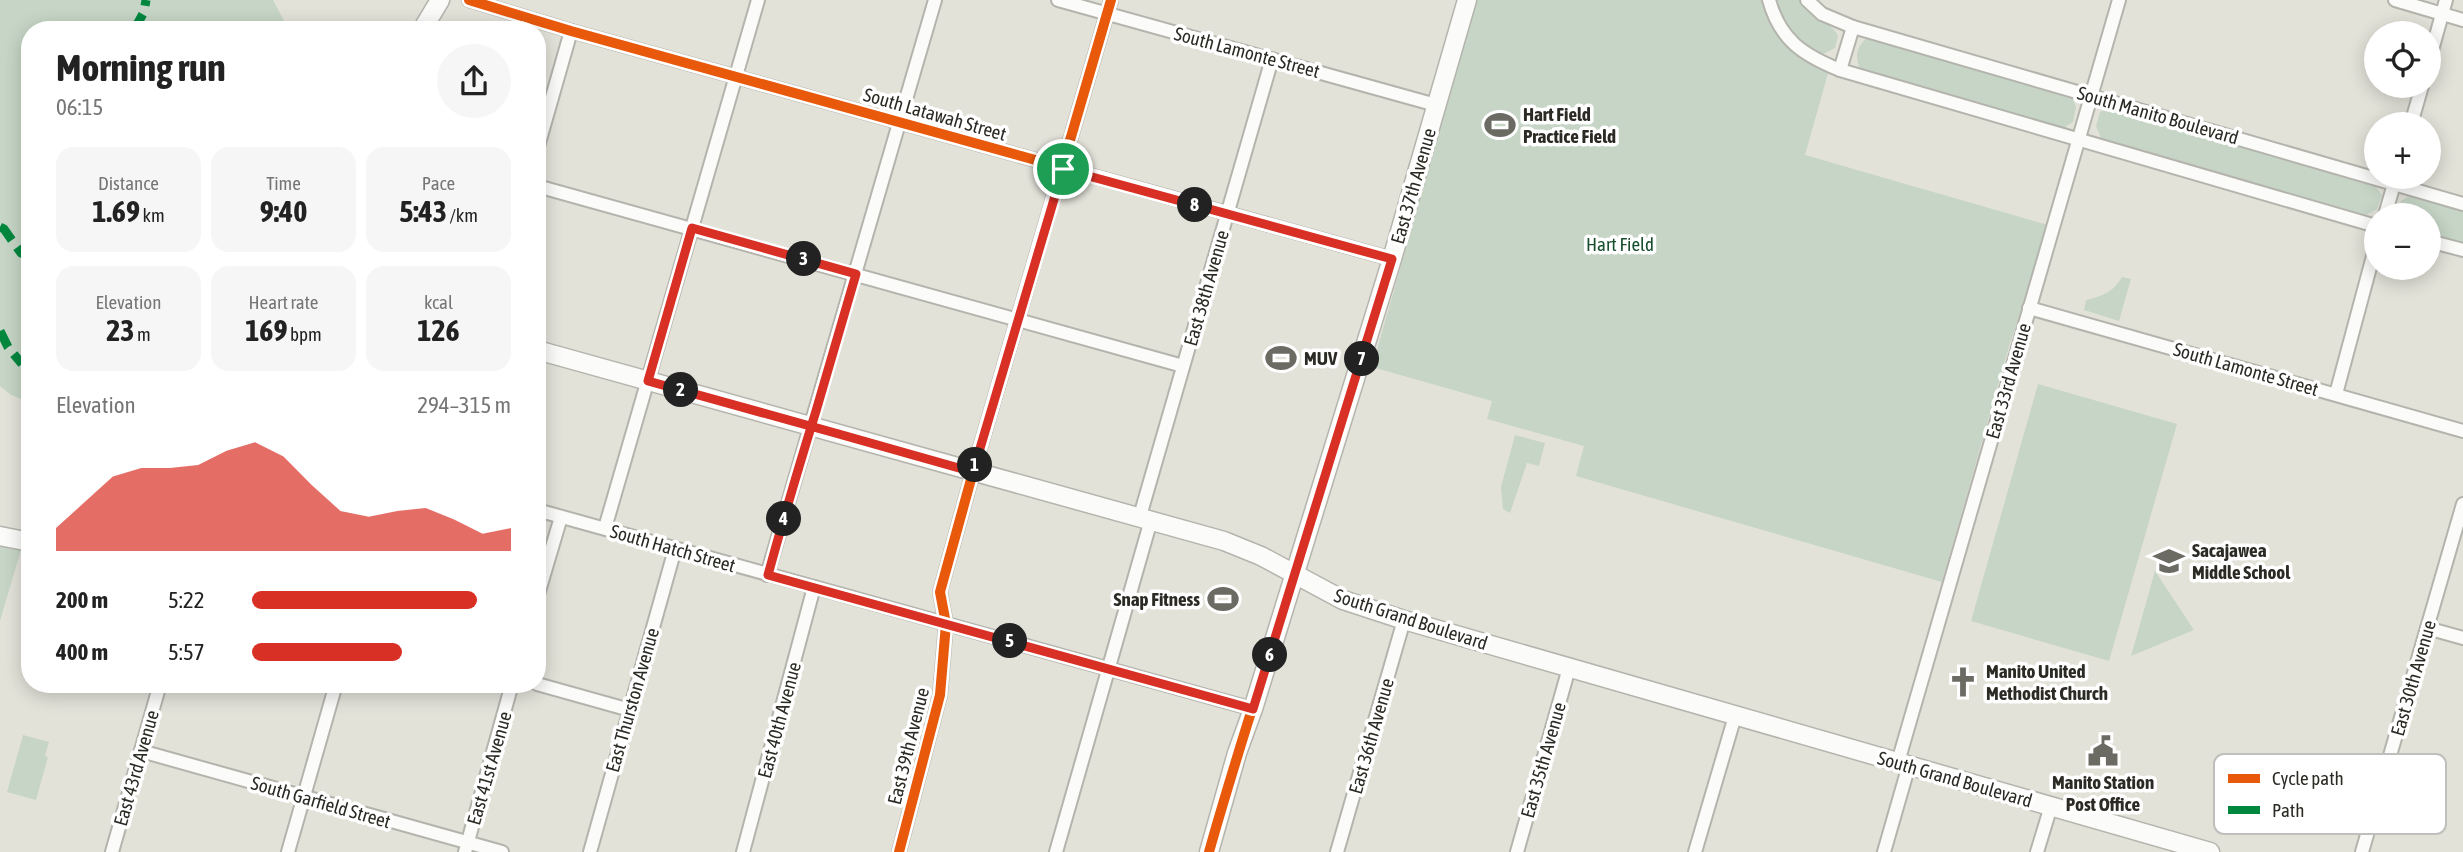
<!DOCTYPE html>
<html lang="en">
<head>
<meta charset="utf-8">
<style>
	:root { --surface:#fff; --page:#f6f6f6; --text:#222; --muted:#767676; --accent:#d93025 }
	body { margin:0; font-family:"Asap Condensed",sans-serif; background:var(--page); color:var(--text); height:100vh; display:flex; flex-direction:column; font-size:26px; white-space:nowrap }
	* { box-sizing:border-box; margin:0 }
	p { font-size:23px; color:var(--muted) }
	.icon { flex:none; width:38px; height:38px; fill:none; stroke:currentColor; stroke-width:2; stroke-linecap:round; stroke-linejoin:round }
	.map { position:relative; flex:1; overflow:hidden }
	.panel { position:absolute; left:21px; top:21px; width:525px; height:672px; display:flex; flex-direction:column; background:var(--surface); border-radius:28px; box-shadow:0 4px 18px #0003 }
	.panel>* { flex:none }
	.tools { position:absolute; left:2364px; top:21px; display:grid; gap:14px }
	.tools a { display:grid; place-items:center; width:77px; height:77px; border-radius:50%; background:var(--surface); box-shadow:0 4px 18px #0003; font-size:35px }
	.pin { position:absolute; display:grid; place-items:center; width:60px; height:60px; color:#fff; margin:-30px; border:4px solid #fff; border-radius:50%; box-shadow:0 2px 7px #0007 }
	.km { position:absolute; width:35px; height:35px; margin:-18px; border-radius:50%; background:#222; color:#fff; font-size:19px; line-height:35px; text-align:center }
	.round { display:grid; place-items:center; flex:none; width:74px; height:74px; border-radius:37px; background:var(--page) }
	.summary { display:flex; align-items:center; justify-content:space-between; height:119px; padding:0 35px }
	h1 { font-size:38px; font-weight:700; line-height:52px }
	.stats { display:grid; grid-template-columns:repeat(3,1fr); gap:10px; height:119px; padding:7px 35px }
	.stats div { display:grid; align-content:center; border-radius:18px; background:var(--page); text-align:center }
	.stats b { font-size:30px; font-weight:700 }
	.stats small { font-size:19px; font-weight:400 }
	.stats p { font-size:19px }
	.chart { height:196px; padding:14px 35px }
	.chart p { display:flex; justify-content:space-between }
	.chart svg { width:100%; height:126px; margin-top:7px; fill:var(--accent); opacity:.7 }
	ul { padding:0 35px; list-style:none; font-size:23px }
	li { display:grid; grid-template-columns:112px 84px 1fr; align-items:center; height:52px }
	li i { height:18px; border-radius:9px; background:var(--accent) }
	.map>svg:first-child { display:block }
</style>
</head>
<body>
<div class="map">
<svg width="2463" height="852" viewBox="0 0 2463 852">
	<rect width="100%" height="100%" fill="#e3e2d9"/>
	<g fill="#c6d5c6">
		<path d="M0,0h273l16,30h-259v372l-19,-7 -11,-9z"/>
		<path d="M1477,0h287l3,12 62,58 -24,85 243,70 -18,61 -20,57 -68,239 -366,-106 8,-30 -97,-27 5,-18 -120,-34z"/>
		<path d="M1776,0h25c9,15 30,21 37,36l-3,12 -12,6c-24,-6 -41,-31 -47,-54z"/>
		<path d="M1868,37l203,58 5,12 -3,15 -11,7 -201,-58c-7,-15 -5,-24 7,-34z"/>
		<path d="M2110,107l265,79 7,9 -5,14 -11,6 -265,-77 -5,-12 4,-14z"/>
		<path d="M2409,196l54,15v33l-34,-9v-20h-32l4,-14z"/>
		<path d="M2122,277l9,2 -12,42 -35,-11 2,-10c17,-4 27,-8 36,-23z"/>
		<path d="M2038,384l139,40 -68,237 -138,-40z"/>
		<path d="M1515,435l30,8 -6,23 -12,-3 -17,50 -7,-4 -2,-22z"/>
		<path d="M0,546l21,4 -21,71z"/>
		<path d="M2155,571l39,59 -63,26z"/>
		<path d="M23,735l26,7 -4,14 3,1 -12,43 -29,-8z"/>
	</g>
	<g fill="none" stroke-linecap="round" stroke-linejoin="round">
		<g stroke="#b4b4ad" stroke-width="16">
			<g id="street">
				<path d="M469,0l102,31 821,228"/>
				<path d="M1058,0l378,105"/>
				<path d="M1769,0c11,40 34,55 71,70l536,156"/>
				<path d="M1807,0l15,14 31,13 610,177"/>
				<path d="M2395,0l68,20"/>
				<path d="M2429,61l17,-61"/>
				<path d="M1840,70l13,-43"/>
				<path d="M2411,124l11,-38"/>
				<path d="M537,150l34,-119"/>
				<path d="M537,186l646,180"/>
				<path d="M2385,215l11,-38"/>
				<path d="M2429,241l34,9"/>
				<path d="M2029,308l434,123"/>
				<path d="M2336,394l40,-149"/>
				<path d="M537,510l716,199"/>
				<path d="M1140,516l132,-457"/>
				<path d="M605,528l153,-528"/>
				<path d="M767,575l168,-575"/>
				<path d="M537,598l24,-81"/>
				<path d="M2427,628l36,10"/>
				<path d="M537,684l93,26"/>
				<path d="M141,751l361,101"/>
				<path d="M1898,762l221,-762"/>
				<path d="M112,852l48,-168"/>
				<path d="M288,852l48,-168"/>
				<path d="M465,852l47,-168"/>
				<path d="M590,852l85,-303"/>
				<path d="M743,852l71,-265"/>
				<path d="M899,852l41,-157 6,-71 -6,-32 33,-120 138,-472"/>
				<path d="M1056,852l95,-332"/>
				<path d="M1337,852l67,-232"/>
				<path d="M1517,852l52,-184"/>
				<path d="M1695,852l40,-136"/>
				<path d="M1884,852l25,-87"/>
				<path d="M2037,852l14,-46"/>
				<path d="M2362,852l101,-348"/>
			</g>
		</g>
		<g stroke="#b4b4ad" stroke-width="21">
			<g id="secondary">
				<path d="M422,30l18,-30"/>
				<path d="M537,350l687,191 37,15 82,44 61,20 806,232"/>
				<path d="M0,536l30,6"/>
				<path d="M1209,852l28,-99 16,-44 139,-450 75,-259"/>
			</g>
		</g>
		<use href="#street" stroke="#fbfbf9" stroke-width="12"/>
		<use href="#secondary" stroke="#fbfbf9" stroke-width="18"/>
		<g stroke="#00873e" stroke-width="9" stroke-dasharray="18 9" stroke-linecap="butt">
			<path d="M134,30l10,-18 2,-12"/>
			<path d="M0,227l4,2 17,24 9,2"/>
			<path d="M0,331l8,16 14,17"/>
		</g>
		<g stroke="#fff" stroke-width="15">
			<g id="cycleway">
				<path d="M469,0l102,31 821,228"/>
				<path d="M899,852l41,-157 6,-71 -6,-32 33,-120 138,-472"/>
				<path d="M1209,852c26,-93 57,-185 85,-278"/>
			</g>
		</g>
		<use href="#cycleway" stroke="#e8590c" stroke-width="10"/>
	</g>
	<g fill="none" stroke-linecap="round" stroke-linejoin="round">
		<g stroke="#fff" stroke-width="14">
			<path id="route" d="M1063,169l-90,303c-108,-31 -217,-61 -325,-91l44,-153 164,46 -40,137c-17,55 -33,109 -48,164l485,134 139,-450 -329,-90"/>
		</g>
		<use href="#route" stroke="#d93025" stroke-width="9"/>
	</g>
	<defs>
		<g id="stadium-bare" transform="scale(2.415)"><path d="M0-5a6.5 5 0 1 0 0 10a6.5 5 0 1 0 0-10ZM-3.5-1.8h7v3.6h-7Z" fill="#6b6a63" stroke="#fff" stroke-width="2.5" paint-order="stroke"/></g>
		<g id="school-bare" transform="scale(2.415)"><path d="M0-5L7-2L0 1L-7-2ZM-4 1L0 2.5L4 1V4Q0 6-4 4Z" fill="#6b6a63" stroke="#fff" stroke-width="2.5" paint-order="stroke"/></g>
		<g id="church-bare" transform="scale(2.415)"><path d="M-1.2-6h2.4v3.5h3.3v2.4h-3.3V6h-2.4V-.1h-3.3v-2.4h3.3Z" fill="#6b6a63" stroke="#fff" stroke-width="2.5" paint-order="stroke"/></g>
		<g id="civic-bare" transform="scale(2.415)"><path d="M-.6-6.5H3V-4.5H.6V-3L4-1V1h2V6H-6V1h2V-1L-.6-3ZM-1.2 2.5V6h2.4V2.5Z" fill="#6b6a63" stroke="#fff" stroke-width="2.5" paint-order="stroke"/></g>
	</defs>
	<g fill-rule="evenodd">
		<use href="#stadium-bare" x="1500" y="125"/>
		<use href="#stadium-bare" x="1281" y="358"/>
		<use href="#school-bare" x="2169" y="561"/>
		<use href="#stadium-bare" x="1223" y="599"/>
		<use href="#church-bare" x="1963" y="682"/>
		<use href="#civic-bare" x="2103" y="751"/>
	</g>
	<g text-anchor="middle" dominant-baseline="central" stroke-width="7" stroke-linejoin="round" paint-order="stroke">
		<g font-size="19" fill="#2b2a24" stroke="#fff">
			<text transform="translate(1247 52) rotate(15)">South Lamonte Street</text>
			<text transform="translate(935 114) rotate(16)">South Latawah Street</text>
			<text transform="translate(2158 115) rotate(16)">South Manito Boulevard</text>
			<text transform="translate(1413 186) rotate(-74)">East 37th Avenue</text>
			<text transform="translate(1206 288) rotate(-74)">East 38th Avenue</text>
			<text transform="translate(2246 369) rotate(16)">South Lamonte Street</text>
			<text transform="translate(2008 381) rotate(-74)">East 33rd Avenue</text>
			<text transform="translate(673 548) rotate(16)">South Hatch Street</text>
			<text transform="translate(1411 619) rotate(18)">South Grand Boulevard</text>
			<text transform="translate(2413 678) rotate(-74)">East 30th Avenue</text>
			<text transform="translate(632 700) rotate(-74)">East Thurston Avenue</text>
			<text transform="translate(779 720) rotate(-75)">East 40th Avenue</text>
			<text transform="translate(1371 736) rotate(-74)">East 36th Avenue</text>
			<text transform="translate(908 746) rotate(-76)">East 39th Avenue</text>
			<text transform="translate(1543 760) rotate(-74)">East 35th Avenue</text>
			<text transform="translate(136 768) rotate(-74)">East 43rd Avenue</text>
			<text transform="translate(489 768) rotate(-74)">East 41st Avenue</text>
			<text transform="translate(1955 779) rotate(16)">South Grand Boulevard</text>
			<text transform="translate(321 802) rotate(16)">South Garfield Street</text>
		</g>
		<g font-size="19" font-weight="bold" fill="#2b2a24" stroke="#fff" text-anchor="start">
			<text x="1523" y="114">Hart Field<tspan x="1523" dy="22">Practice Field</tspan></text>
			<text x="1304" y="358">MUV</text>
			<text x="2192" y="550">Sacajawea<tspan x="2192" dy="22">Middle School</tspan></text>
			<text x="1200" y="599" text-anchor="end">Snap Fitness</text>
			<text x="1986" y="671">Manito United<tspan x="1986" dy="22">Methodist Church</tspan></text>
			<text x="2103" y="782" text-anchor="middle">Manito Station<tspan x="2103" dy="22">Post Office</tspan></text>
		</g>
		<g font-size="19" fill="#184e2d" stroke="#fff">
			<text x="1620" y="244">Hart Field</text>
		</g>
	</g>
	<rect x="2214" y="754" width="232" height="80" rx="10" fill="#fff" stroke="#bfbfbd" stroke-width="2"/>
	<rect x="2228" y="774" width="32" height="9" fill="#e8590c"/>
	<rect x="2228" y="806" width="32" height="8" fill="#00873e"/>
	<g font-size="19" fill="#2b2a24">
		<text x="2272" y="785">Cycle path</text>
		<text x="2272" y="817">Path</text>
	</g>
</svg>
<div class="tools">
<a><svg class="icon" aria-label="locate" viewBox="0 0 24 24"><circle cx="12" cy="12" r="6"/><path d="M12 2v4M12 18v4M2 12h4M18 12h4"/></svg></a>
<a>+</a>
<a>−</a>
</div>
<div class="pin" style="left:1063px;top:169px;background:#1e9e55"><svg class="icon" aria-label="arrive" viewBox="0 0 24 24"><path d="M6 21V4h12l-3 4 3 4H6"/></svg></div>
<b class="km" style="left:975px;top:465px">1</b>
<b class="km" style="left:681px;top:390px">2</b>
<b class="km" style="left:804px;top:259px">3</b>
<b class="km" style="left:784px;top:519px">4</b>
<b class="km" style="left:1010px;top:641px">5</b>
<b class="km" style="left:1270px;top:655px">6</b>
<b class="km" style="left:1362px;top:359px">7</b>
<b class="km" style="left:1195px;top:205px">8</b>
<section class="panel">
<div class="summary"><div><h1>Morning run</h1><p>06:15</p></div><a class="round"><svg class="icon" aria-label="share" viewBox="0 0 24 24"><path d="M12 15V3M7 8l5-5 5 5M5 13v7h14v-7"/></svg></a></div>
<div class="stats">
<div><p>Distance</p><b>1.69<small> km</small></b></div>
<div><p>Time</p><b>9:40</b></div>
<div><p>Pace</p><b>5:43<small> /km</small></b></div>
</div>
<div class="stats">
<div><p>Elevation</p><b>23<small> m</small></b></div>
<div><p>Heart rate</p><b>169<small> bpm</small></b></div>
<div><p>kcal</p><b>126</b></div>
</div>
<div class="chart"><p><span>Elevation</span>294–315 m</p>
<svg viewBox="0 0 160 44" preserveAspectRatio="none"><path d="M0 44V36L10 27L20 18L30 15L40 15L50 14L60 9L70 6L80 11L90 21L100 30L110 32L120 30L130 29L140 33L150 38L160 36V44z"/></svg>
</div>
<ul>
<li><b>200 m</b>5:22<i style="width:87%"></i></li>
<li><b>400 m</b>5:57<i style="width:58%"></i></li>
</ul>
</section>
</div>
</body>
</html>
